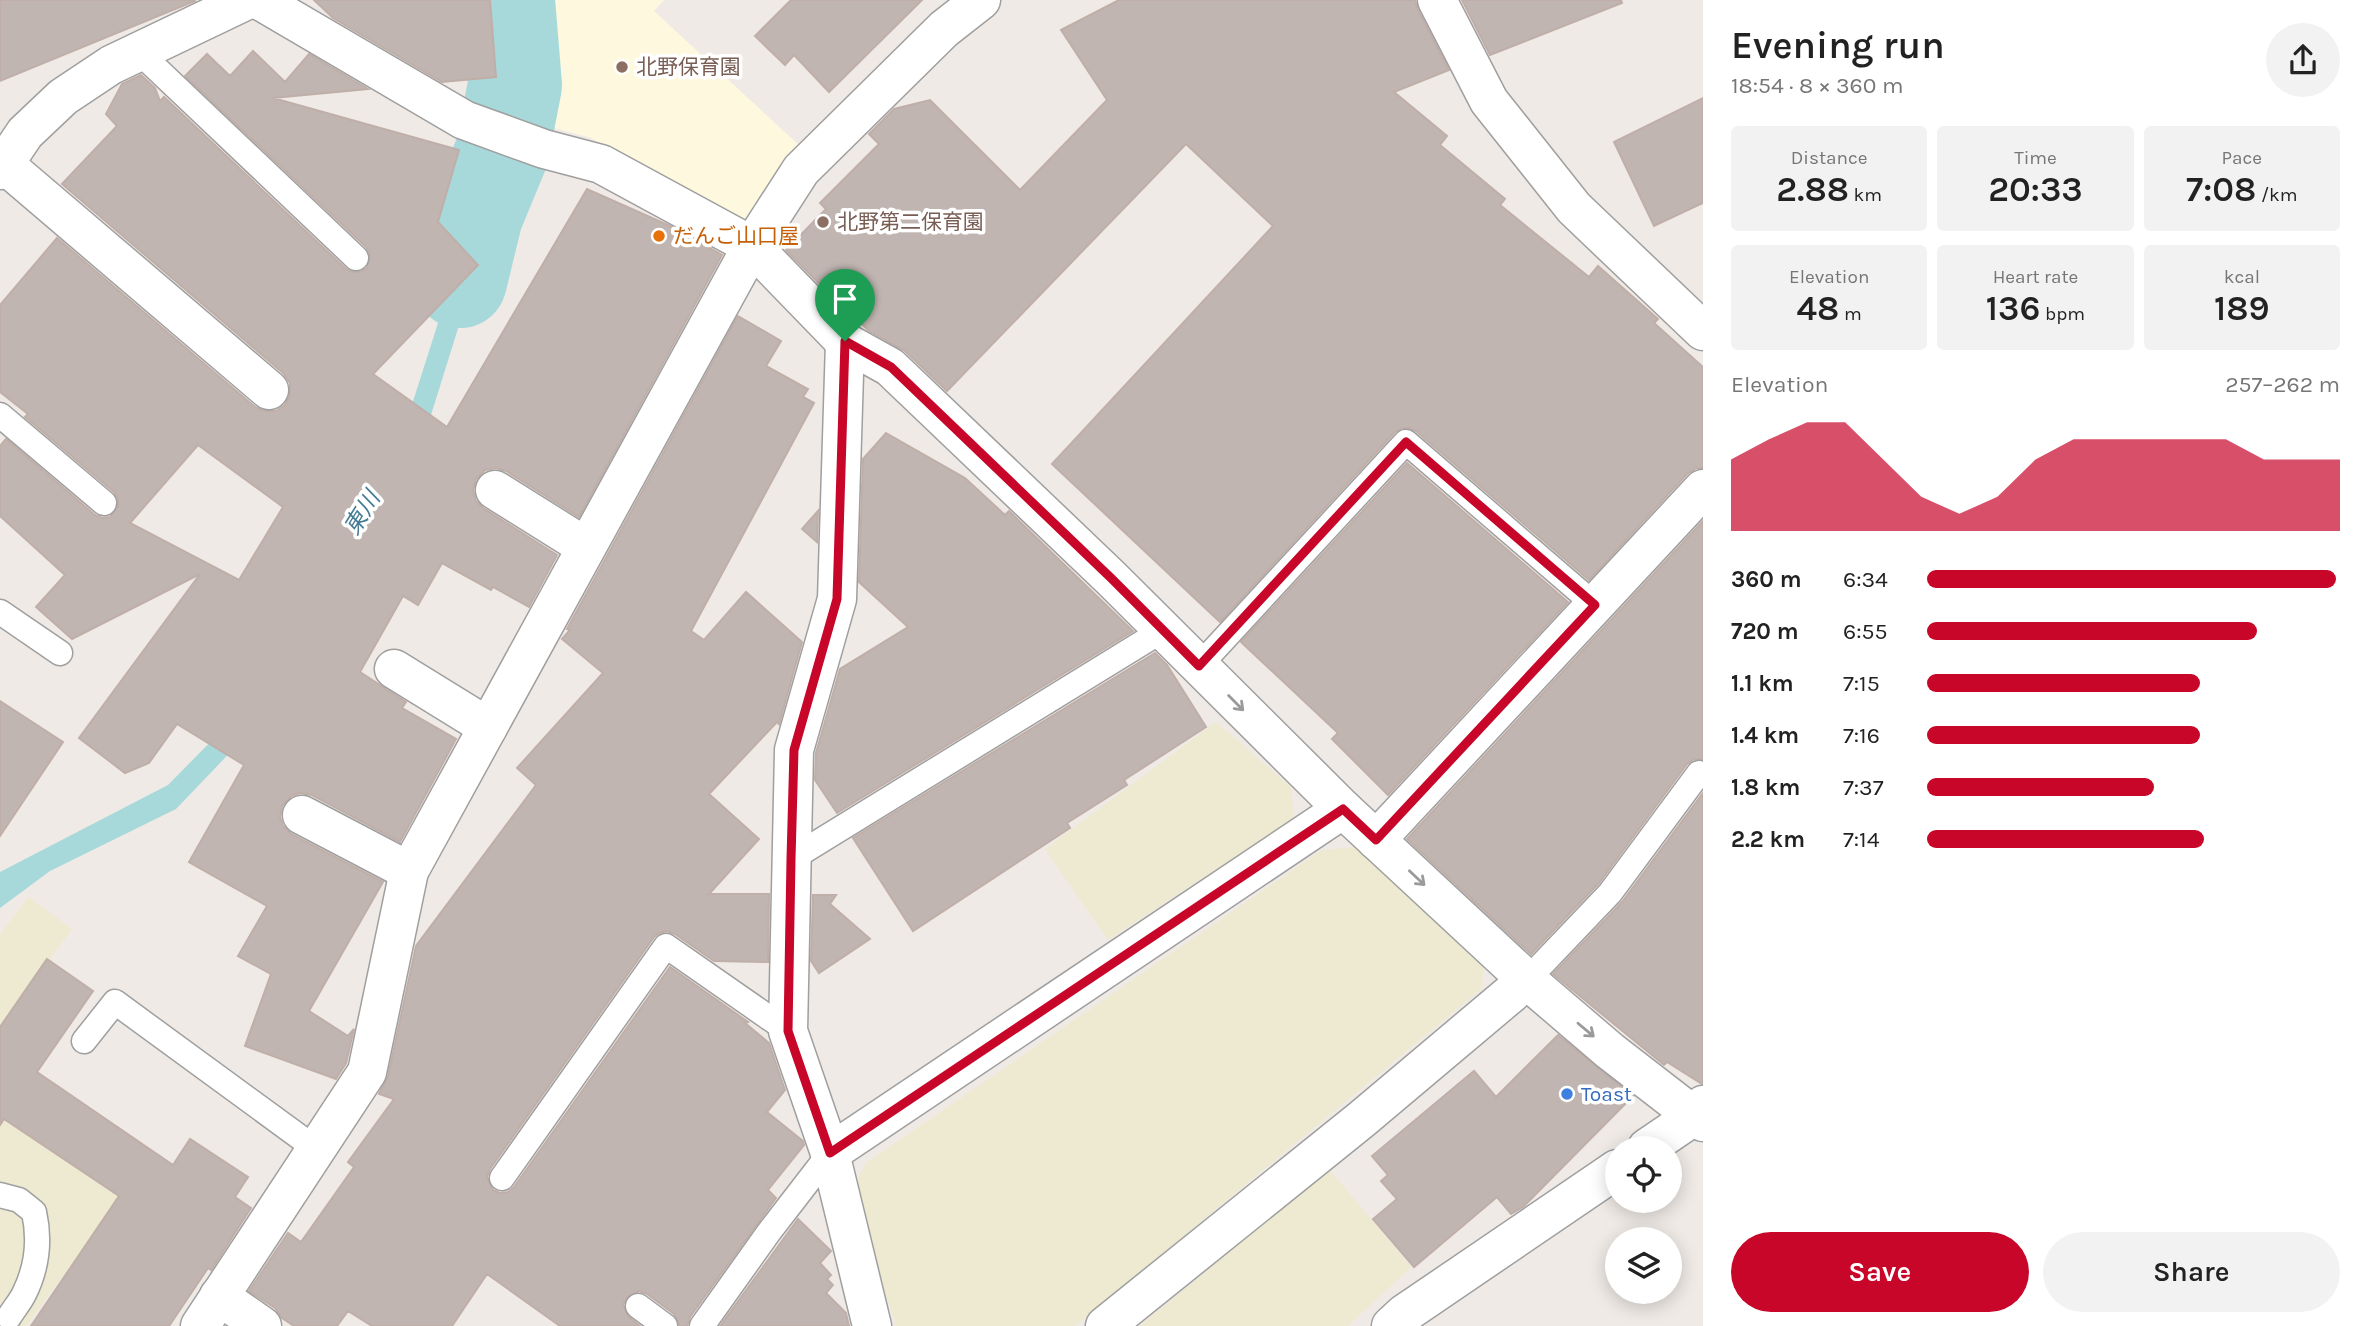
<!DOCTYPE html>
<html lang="en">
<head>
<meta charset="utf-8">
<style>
	:root { --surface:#fff; --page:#f2f2f2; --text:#222; --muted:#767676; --accent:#c70629 }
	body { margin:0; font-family:Karla,"Noto Sans JP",sans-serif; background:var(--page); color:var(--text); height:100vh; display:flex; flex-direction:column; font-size:26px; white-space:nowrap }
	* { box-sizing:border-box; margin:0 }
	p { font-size:23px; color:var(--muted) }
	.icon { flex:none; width:38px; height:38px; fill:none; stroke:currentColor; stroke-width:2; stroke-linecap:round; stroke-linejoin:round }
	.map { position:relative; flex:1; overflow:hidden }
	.sheet { display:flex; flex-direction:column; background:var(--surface); width:665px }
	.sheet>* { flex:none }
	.buttons { position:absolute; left:1605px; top:1136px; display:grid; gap:14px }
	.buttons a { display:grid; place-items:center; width:77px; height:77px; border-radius:50%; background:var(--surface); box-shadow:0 4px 18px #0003; font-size:35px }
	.pin { position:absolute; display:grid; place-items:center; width:60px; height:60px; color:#fff; margin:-72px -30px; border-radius:50% 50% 50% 0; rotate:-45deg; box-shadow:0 0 7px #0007 }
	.pin .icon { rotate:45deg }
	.round { display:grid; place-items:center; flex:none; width:74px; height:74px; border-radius:37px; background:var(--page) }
	.headline { display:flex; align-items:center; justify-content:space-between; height:119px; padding:0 28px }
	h1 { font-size:38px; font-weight:600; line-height:52px }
	.figures { display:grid; grid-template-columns:repeat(3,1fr); gap:10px; height:119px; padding:7px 28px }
	.figures div { display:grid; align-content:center; border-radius:7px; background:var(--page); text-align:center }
	.figures b { font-size:35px; font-weight:600 }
	.figures small { font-size:19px; font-weight:400 }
	.figures p { font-size:19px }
	.chart { height:196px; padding:14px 28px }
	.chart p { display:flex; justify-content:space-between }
	.chart svg { width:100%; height:126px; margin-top:7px; fill:var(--accent); opacity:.7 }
	.action { display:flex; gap:14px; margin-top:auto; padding:14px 28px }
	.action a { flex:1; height:80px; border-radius:42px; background:var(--accent); color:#fff; font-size:28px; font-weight:600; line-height:80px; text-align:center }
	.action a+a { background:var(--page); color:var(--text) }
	ul { padding:0 28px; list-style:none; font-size:23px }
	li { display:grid; grid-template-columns:112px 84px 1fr; align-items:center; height:52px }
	li i { height:18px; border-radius:9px; background:var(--accent) }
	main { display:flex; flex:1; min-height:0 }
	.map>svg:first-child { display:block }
</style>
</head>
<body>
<main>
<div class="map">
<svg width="1703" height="1326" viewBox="0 0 1703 1326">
	<rect width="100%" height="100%" fill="#efeae5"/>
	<path fill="#fef8df" d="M528,0h136l-10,11 147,136 -56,80 -154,-89 -59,-16z"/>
	<g fill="#edead1">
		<path d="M1216,722l75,65 3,31 -186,122 -63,-91z"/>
		<path d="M1357,847l127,121 -3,21 -406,337h-179l-44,-136 14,-27 456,-313z"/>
		<path d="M28,897l44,32 -72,97v-91z"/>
		<path d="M0,1109l121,89 -95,128h-26z"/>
		<path d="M1329,1169l82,98 -63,59h-208z"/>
	</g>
	<path fill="#a7d9db" d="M485,153l29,9 -34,96 -54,173 -182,307 -68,71 -126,62 -50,37v-36l168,-87 64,-65 176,-303 31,-97 24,-104z"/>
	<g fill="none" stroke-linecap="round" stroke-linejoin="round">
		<path stroke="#a7d9db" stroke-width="94" d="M460,281l16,-66 26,-63 13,-67 -7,-85"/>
	</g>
	<g fill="#c0b5b1" stroke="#c0aea8" stroke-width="2" fill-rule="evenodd">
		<path d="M0,0h194l1,1 -195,80z"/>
		<path d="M314,0h176l6,77 -54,5 -109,-64z"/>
		<path d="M791,0h131l-93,92 -35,-37 -9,10 -30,-29z"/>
		<path d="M1119,0h296l3,10 31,60 -55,22 53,44 -7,9 65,54 -5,6 89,72 9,-11 60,53 -4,4 49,44v101h-7l-9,6 -98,106 -173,-149 -6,-3h-8l-7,4 -175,190 -168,-158 221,-238 -87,-82 -239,247 -42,-40 -37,-21 -26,-25 -1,1 -55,-56 40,-41 -6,-6 59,-59 -10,-10 25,-25 36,-9 90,90 87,-90 -46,-70z"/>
		<path d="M1462,0h159l1,3 -132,52z"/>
		<path d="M253,51l32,31 24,-28 59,35 -95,9 186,52 -21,72 40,43 -105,109 74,53 140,-238 83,37 52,29 -143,262 -73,-46 -10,-3 -11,2 -9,9 -3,11 3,11 7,7 74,47 -28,52 -36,-20 -2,3 -49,-27 -24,42 -15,-9 -43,76 46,30 -4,6 54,31 -56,103 -88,-47 -12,-2 -9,3 -9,10 -2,11 3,9 8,8 92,48 -74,129 39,25 6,-7 -8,34 -10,16 -91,-33 26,-72 -33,-18 29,-50 -78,-44 55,-97 -67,-41 -28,39 -24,10 -46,-35 121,-164 -128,65 -36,-32 29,-32 -65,-59v-70l6,-7 89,76 7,3 8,-1 8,-11v-7l-4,-7 -89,-75 3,-3 -28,-22v-87l57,-67 198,169 9,4h12l9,-6 5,-10v-12l-7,-10 -221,-189 55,-58 -11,-12 16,-30 19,-9 14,13 5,13 4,-4 182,172 6,3h8l7,-4 3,-14 -4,-7 -181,-171 22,-22 23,22zM198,445l85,62 -44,73 -109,-57z"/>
		<path d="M1703,98v105l-49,23 -40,-84z"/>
		<path d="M738,316l43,25 -15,25 42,23 -5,8 11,6 -123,228 13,9 42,-48 56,50 -23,82 -2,-2 -68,72 50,45 -50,55h60l-1,68 -54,-1 -39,-27 -8,-3 -8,2 -5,4 -164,232 -3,8 6,13 7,3 8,-1 6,-5 156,-220 78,55 -3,1 24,20 16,47 -18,22 36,29 1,4 -36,45 8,8 -86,119 -3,9h-7l-6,-12 -27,-20 -8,-3 -12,6 -4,8 6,12 11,9h-80l-73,-52 -35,52h-80l-24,-15 -11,15h-43l-12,-8 -7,-10 -26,-17 39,-58 13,9 53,-75 -6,-5 46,-63 -15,-5 9,-18 28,-130 120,-161 -19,-17 86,-95 -41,-34 8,-9 -3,-1z"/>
		<path d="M886,433l79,45 40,37 4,-4 124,120 -296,182 -22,-33 1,-27 24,-84 68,-42 -49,-45 4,-123z"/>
		<path d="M1407,463l161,139 -180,193 -56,-56 6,-6 -97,-91z"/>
		<path d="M818,511l-1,31 -15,-13z"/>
		<path d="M1703,521v238h-9l-7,5 -88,119 -68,71 -124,-115z"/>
		<path d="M1155,653l12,12 39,62 -82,53 3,5 -60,38 3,5 -157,103 -60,-93z"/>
		<path d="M0,701l63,41 -63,94z"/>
		<path d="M1703,793v291h-1l-35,-22 -3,3 -111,-91 69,-72z"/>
		<path d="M813,895h23l-6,9 40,35 -51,34 -8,-12z"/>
		<path d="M47,959l46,32 -56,81 136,93 17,-26 58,38 -13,20 16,11 -40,62 -3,-2 -39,58h-138l88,-130 -115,-77 -4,6v-98z"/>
		<path d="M1558,1035l75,61 -110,111 -12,7 -14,-17 -83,70 -41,-48 24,-20 -16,-18 7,-6 -16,-19 102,-85 22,26z"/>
		<path d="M798,1219l33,32 -11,12 11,12 -4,4 6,6 -7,8 20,20 3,13h-129z"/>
	</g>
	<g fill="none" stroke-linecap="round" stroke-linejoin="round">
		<g stroke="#9f9f9f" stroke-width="27">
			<g id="service">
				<path d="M139,52l217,206"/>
				<path d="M0,415l104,88"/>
				<path d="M0,612l60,41"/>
				<path d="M1199,666l207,-224 189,163"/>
				<path d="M791,859l372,-229"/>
				<path d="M1527,980l83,-87 89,-120"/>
				<path d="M84,1041l31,-39 201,147"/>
				<path d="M502,1178l164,-232 122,85"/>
				<path d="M0,1195l19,5 15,12c6,27 3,56 -10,82 -4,8 -10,15 -15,23"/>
				<path d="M638,1306l27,20"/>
				<path d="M702,1326l67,-94 61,-79"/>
			</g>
		</g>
		<g stroke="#9f9f9f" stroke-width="41">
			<g id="minor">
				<path d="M259,0l205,120 80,29 57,15 151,82 93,96 45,25 221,211 232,231 184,171 83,71 84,65 9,-11"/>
				<path d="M1437,0l52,101 85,107 129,123"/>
				<path d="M4,164l265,226"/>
				<path d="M0,170l25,-37 38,-36 48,-32 136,-65"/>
				<path d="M845,342l-8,257 -43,151 -6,281 42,122 42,173"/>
				<path d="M495,490l91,57"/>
				<path d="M394,669l94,58"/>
				<path d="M302,815l107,56"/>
				<path d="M1376,840l327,-351"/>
				<path d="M830,1153l513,-344"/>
				<path d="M219,1296l43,30"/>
				<path d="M200,1326l167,-254 42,-201 343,-625 49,-76 143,-141 37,-29"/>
				<path d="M1105,1326l257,-207 165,-139"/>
			</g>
		</g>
		<g stroke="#9f9f9f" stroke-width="41">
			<g id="tertiary">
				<path d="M1647,1148l47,-32 9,6"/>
				<path d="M1391,1326l13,-12 213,-145"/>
			</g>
		</g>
		<use href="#service" stroke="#fff" stroke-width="24"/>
		<use href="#minor" stroke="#fff" stroke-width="38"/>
		<use href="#tertiary" stroke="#fff" stroke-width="38"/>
	</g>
	<defs><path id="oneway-shaft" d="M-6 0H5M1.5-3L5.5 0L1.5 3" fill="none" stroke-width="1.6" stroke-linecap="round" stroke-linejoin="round" transform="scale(1.75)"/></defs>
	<g stroke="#9a9a9a">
		<use href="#oneway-shaft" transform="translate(1236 703) rotate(45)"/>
		<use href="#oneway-shaft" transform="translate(1417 878) rotate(43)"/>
		<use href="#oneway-shaft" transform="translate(1586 1030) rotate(40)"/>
	</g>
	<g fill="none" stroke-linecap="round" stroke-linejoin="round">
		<g stroke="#fff" stroke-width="14">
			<path id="route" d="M845,341l46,26 220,211 88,88 207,-224 189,163 -219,235 -33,-31 -513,344 -42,-122 3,-172 3,-109 43,-151z"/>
		</g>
		<use href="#route" stroke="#c70629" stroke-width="9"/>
	</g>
	<g fill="#8d6e63" stroke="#fff" stroke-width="2.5">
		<circle cx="622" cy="67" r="7"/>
		<circle cx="823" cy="222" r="7"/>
	</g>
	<circle fill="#e8710a" stroke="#fff" stroke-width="2.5" cx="659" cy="236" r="7"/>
	<circle fill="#3f7fe0" stroke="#fff" stroke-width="2.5" cx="1567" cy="1094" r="7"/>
	<g text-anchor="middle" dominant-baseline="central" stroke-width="7" stroke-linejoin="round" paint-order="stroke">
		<g font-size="21" fill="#785e54" stroke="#fff" text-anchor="start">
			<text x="636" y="67">北野保育園</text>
			<text x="837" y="222">北野第二保育園</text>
		</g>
		<g font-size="21" fill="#c56008" stroke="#fff" text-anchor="start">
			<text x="673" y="236">だんご山口屋</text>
		</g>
		<g font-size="21" fill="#366cbe" stroke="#fff" text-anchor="start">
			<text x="1581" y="1094">Toast</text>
		</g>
		<g font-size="23" font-style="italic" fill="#447b95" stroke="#fff">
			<text transform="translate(362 513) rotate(-58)">東川</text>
		</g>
	</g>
</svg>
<div class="buttons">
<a><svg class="icon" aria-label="locate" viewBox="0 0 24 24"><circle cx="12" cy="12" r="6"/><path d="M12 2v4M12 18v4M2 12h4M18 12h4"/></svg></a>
<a><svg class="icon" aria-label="layers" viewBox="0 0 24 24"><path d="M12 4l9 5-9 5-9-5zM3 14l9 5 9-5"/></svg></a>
</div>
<div class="pin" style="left:845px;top:341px;background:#1e9e55"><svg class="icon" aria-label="arrive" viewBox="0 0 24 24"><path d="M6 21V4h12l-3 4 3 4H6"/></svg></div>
</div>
<section class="sheet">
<div class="headline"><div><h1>Evening run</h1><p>18:54 · 8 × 360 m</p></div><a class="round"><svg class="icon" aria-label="share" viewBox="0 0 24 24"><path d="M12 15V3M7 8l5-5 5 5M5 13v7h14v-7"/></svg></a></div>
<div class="figures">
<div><p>Distance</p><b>2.88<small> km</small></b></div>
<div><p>Time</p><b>20:33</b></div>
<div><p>Pace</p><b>7:08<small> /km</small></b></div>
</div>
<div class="figures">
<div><p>Elevation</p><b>48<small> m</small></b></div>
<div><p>Heart rate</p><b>136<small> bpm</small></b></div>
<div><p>kcal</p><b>189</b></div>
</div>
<div class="chart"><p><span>Elevation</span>257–262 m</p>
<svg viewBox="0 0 160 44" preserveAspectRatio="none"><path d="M0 44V19L10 12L20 6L30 6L40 19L50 32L60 38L70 32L80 19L90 12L100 12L110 12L120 12L130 12L140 19L150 19L160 19V44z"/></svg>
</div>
<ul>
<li><b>360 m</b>6:34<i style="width:99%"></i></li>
<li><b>720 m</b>6:55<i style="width:80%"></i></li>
<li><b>1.1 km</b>7:15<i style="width:66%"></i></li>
<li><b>1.4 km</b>7:16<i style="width:66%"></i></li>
<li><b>1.8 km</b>7:37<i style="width:55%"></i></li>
<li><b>2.2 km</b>7:14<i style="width:67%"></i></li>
</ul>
<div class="action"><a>Save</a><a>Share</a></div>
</section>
</main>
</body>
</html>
